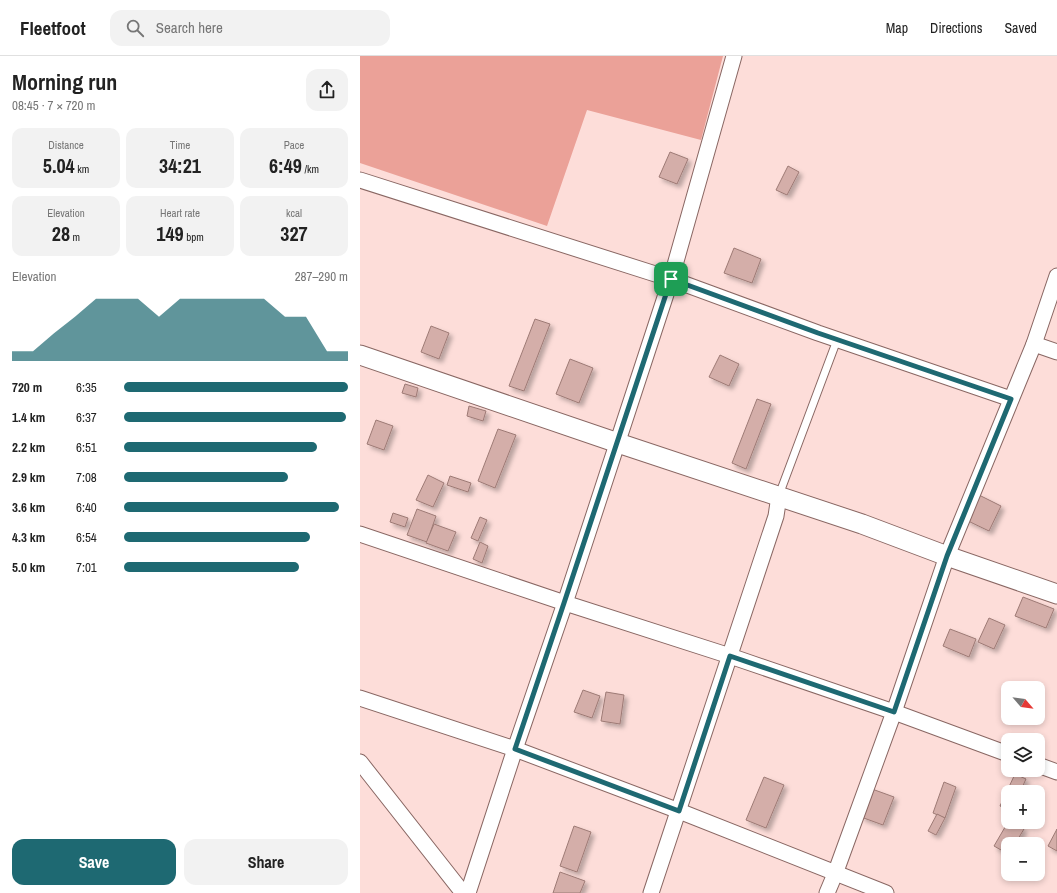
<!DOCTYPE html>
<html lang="en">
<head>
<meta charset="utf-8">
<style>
	:root { --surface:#fff; --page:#f2f2f2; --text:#222; --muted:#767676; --line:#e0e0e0; --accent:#1e6972 }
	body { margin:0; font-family:"Archivo Narrow",sans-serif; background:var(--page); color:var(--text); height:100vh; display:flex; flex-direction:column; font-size:15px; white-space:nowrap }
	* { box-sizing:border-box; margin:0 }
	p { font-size:13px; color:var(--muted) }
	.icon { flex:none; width:22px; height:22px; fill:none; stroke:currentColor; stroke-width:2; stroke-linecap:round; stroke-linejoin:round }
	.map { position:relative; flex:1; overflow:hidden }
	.drawer { display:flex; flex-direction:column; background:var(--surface); width:360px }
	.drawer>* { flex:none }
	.needle { width:26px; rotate:118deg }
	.controls { position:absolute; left:641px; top:625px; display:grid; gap:8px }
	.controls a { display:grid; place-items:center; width:44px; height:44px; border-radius:8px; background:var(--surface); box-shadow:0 2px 6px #0003; font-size:20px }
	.pin { position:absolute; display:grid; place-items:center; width:34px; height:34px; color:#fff; margin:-17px; border-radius:8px; box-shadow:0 2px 6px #0006 }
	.round { display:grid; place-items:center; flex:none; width:42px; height:42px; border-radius:12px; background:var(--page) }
	.overview { display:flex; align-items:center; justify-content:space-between; height:68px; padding:0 12px }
	h1 { font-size:22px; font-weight:700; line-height:30px }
	.stats { display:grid; grid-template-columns:repeat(3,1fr); gap:6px; height:68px; padding:4px 12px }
	.stats div { display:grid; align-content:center; border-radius:10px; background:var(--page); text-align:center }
	.stats b { font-size:20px; font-weight:700 }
	.stats small { font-size:11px; font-weight:400 }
	.stats p { font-size:11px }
	.chart { height:112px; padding:8px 12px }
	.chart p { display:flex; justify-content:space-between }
	.chart svg { width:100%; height:72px; margin-top:4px; fill:var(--accent); opacity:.7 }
	.primary-button { display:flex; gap:8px; margin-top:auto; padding:8px 12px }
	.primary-button a { flex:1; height:46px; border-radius:12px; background:var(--accent); color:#fff; font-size:16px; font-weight:700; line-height:46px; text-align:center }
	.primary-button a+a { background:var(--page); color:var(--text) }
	ul { padding:0 12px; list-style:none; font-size:13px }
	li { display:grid; grid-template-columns:64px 48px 1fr; align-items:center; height:30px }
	li i { height:10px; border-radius:5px; background:var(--accent) }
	header { display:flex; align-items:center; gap:24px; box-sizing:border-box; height:56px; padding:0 20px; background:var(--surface); border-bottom:1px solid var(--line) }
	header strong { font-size:19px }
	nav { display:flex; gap:22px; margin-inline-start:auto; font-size:14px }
	.search { width:280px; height:36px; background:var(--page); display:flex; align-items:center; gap:10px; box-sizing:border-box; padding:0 14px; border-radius:12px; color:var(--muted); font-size:15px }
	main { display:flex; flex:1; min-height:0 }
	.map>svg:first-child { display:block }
</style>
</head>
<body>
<header>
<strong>Fleetfoot</strong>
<div class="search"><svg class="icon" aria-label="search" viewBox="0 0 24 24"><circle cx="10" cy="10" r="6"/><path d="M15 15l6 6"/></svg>Search here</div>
<nav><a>Map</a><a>Directions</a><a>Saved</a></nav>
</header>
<main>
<section class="drawer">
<div class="overview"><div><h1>Morning run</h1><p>08:45 · 7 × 720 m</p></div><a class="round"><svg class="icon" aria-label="share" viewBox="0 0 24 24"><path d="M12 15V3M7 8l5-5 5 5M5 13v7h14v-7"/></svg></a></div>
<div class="stats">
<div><p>Distance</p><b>5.04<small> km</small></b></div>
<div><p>Time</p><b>34:21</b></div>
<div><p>Pace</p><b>6:49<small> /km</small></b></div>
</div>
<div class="stats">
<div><p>Elevation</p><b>28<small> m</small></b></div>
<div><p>Heart rate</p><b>149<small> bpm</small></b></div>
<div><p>kcal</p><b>327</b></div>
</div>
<div class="chart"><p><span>Elevation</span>287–290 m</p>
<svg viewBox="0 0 160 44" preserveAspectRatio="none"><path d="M0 44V38L10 38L20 27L30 17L40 6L50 6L60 6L70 17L80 6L90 6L100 6L110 6L120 6L130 17L140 17L150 38L160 38V44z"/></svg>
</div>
<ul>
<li><b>720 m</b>6:35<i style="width:100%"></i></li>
<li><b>1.4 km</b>6:37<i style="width:99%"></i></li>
<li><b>2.2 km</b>6:51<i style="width:86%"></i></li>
<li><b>2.9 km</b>7:08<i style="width:73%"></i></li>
<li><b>3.6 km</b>6:40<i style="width:96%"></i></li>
<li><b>4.3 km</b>6:54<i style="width:83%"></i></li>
<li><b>5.0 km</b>7:01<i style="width:78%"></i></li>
</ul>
<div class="primary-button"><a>Save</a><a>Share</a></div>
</section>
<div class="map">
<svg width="697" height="837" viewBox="0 0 697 837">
	<defs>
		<filter id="shadow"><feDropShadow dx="3.5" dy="3.5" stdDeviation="2" flood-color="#0004"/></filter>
	</defs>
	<rect width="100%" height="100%" fill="#fdddd9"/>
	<path fill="#eba198" d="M0,0h363l-22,84 -114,-30 -40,116 -187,-63z"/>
	<g fill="#d4aea9" stroke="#9d7a75" filter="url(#shadow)">
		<path d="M310,96l18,7 -11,25 -18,-7z"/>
		<path d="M428,110l11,6 -12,23 -11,-5z"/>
		<path d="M374,192l27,11 -9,24 -28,-10z"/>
		<path d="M175,263l15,5 -26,67 -15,-5z"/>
		<path d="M71,270l18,7 -10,26 -18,-7z"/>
		<path d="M360,299l19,9 -10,22 -20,-9z"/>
		<path d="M210,303l23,9 -14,35 -23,-9z"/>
		<path d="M45,328l13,4 -2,9 -14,-4z"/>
		<path d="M397,343l14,5 -25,65 -14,-6z"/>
		<path d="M109,350l17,5 -3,10 -16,-5z"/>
		<path d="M16,364l17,6 -9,24 -17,-6z"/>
		<path d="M138,373l18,6 -21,53 -17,-7z"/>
		<path d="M68,419l16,8 -11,24 -17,-7z"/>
		<path d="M90,420l21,7 -3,9 -21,-7z"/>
		<path d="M619,439l22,11 -12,25 -23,-11z"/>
		<path d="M57,453l19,7 -9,26 -20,-7z"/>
		<path d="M33,457l15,5 -3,9 -15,-5z"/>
		<path d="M120,461l7,3 -9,21 -7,-3z"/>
		<path d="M74,468l22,8 -8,19 -22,-8z"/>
		<path d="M120,486l8,4 -6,17 -9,-4z"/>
		<path d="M663,541l31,12 -8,19 -31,-12z"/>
		<path d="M629,562l16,7 -11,24 -16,-7z"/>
		<path d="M590,573l26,10 -7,18 -26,-11z"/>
		<path d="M223,634l17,6 -8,22 -18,-6z"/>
		<path d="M246,636l18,3 -4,29 -19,-3z"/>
		<path d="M655,718l11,5 -6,13h-12v17l-8,-3z"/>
		<path d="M404,721l20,8 -18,43 -20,-8z"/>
		<path d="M584,726l12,5 -11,31 -12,-5z"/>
		<path d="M512,733l22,8 -11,28 -22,-8z"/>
		<path d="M577,758l8,4 -9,17 -8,-4z"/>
		<path d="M648,766h4l12,7 -9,15h-7v10l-14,-8z"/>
		<path d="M214,770l17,6 -14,40 -17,-6z"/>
		<path d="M697,773v22l-9,-5z"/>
		<path d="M200,816l25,9 -5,12h-27z"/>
	</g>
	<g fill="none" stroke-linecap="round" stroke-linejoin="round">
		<g stroke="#896763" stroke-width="9">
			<path id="service" d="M419,439l58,-155"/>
		</g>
		<g stroke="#896763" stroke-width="17">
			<g id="minor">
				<path d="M0,124l311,99 147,54 193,66"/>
				<path d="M674,288l23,8"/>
				<path d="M0,478l205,69 165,53 164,56 114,42"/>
				<path d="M0,642l155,51 164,62 207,82"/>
				<path d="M0,706l103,131"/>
				<path d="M678,709l19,7"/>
				<path d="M108,837l47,-144 50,-146 106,-324 63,-223"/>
				<path d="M291,837l125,-377 3,-20"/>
				<path d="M467,837l8,-19 59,-162 53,-156 87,-212 23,-68"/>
			</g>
		</g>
		<g stroke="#896763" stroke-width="21">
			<path id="tertiary" d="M0,299l258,88 244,81 85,32 110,38"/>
		</g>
		<use href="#service" stroke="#fff" stroke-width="7"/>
		<use href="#minor" stroke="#fff" stroke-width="15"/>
		<use href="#tertiary" stroke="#fff" stroke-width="19"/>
	</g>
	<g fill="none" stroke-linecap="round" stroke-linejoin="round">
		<g stroke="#fff" stroke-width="8">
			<path id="route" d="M311,223l147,54 193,66 -64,157 -53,156 -164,-56 -51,155 -164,-62 49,-146z"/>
		</g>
		<use href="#route" stroke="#1e6972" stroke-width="5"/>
	</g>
</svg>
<div class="controls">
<a><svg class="needle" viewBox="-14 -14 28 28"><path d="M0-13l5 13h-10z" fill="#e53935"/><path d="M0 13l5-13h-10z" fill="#767676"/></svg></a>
<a><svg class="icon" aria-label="layers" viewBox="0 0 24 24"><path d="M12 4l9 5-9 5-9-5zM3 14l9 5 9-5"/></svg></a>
<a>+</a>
<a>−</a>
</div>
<div class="pin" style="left:311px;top:223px;background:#1e9e55"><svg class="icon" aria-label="arrive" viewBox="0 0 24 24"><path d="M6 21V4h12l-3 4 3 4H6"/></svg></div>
</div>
</main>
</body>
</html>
